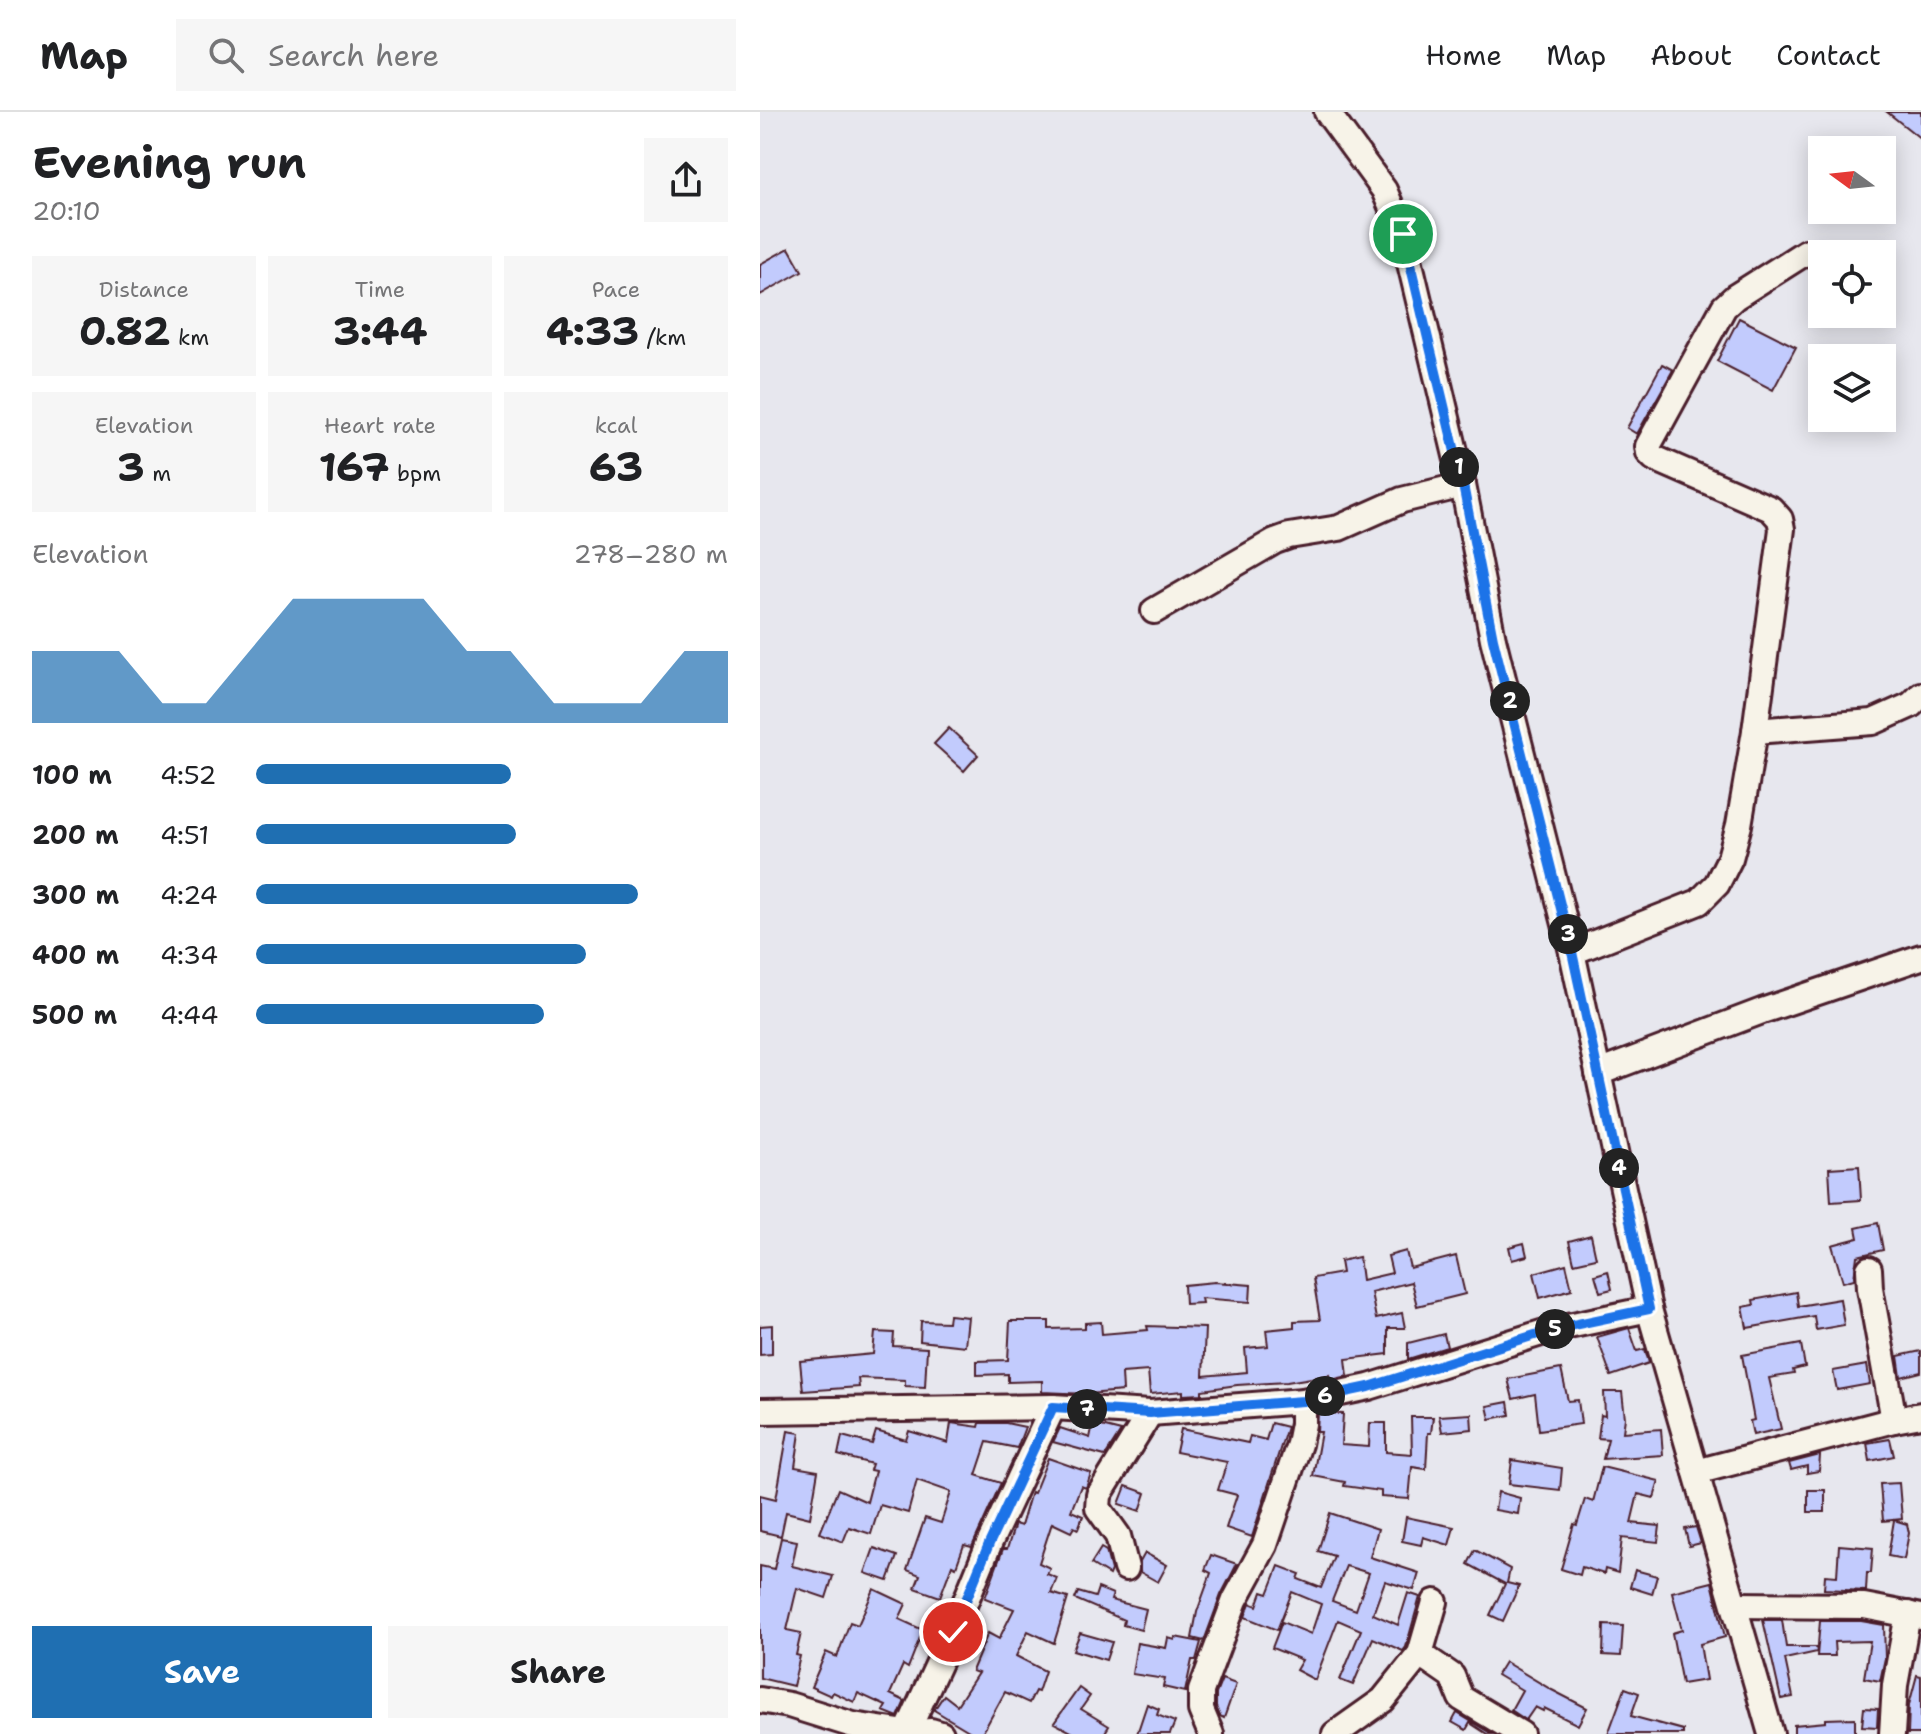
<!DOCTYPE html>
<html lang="en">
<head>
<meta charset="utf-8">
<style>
	:root { --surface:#fff; --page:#f6f6f6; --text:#202124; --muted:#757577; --line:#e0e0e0; --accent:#1f6fb2 }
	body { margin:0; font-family:"Shantell Sans",sans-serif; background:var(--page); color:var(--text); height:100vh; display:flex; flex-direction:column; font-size:30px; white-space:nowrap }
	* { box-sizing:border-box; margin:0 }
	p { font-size:26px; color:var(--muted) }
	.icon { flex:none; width:44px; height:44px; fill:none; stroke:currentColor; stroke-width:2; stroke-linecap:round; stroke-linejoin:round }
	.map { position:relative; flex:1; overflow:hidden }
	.drawer { display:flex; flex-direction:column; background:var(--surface); width:760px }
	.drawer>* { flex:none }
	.needle { width:52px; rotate:285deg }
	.fabs { position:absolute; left:1048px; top:24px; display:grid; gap:16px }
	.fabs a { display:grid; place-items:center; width:88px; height:88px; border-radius:0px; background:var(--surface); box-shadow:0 4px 20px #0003; font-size:40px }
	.pin { position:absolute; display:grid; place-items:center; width:68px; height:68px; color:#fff; margin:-34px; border:4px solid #fff; border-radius:50%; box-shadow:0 2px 8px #0007 }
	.km { position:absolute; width:40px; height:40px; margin:-20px; border-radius:50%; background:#222; color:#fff; font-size:22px; line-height:40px; text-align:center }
	.round { display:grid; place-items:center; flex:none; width:84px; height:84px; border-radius:0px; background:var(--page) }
	.summary { display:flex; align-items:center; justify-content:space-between; height:136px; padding:0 32px }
	h1 { font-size:44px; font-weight:700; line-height:60px }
	.figures { display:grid; grid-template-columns:repeat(3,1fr); gap:12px; height:136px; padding:8px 32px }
	.figures div { display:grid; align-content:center; border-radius:0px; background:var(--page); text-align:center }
	.figures b { font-size:40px; font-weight:700 }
	.figures small { font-size:22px; font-weight:400 }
	.figures p { font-size:22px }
	.chart { height:224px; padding:16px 32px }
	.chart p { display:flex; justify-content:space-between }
	.chart svg { width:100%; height:144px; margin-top:8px; fill:var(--accent); opacity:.7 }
	.cta { display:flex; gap:16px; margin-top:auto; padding:16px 32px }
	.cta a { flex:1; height:92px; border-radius:0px; background:var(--accent); color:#fff; font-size:32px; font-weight:700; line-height:92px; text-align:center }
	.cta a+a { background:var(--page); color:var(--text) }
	ul { padding:0 32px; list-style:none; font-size:26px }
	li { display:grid; grid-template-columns:128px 96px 1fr; align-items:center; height:60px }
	li i { height:20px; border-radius:10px; background:var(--accent) }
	header { display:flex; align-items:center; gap:48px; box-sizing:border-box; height:112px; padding:0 40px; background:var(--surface); border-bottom:2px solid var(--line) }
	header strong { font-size:38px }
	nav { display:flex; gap:44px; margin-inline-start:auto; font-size:28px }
	.search { width:560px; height:72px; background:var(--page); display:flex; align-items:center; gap:20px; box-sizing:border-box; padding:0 28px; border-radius:0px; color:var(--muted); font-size:30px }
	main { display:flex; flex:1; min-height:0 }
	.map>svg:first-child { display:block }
</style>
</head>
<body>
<header>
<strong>Map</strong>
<div class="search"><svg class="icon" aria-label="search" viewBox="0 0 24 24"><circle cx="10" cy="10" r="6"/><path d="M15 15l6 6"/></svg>Search here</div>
<nav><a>Home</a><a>Map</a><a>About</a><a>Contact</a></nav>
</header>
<main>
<section class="drawer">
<div class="summary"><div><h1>Evening run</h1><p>20:10</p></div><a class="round"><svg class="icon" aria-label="share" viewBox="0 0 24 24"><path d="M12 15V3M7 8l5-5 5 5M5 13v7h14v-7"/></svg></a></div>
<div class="figures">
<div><p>Distance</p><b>0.82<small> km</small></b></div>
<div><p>Time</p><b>3:44</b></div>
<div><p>Pace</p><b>4:33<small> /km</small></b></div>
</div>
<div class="figures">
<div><p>Elevation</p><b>3<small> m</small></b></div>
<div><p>Heart rate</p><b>167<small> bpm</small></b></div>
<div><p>kcal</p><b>63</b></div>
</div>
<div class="chart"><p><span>Elevation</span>278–280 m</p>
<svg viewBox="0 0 160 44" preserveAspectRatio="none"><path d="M0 44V22L10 22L20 22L30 38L40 38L50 22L60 6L70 6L80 6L90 6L100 22L110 22L120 38L130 38L140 38L150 22L160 22V44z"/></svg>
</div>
<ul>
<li><b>100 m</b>4:52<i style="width:54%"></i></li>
<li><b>200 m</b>4:51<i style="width:55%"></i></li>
<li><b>300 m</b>4:24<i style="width:81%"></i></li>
<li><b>400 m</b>4:34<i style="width:70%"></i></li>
<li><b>500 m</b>4:44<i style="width:61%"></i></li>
</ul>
<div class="cta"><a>Save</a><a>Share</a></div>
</section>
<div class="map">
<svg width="1161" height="1622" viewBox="0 0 1161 1622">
	<rect width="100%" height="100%" fill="#e7e7ee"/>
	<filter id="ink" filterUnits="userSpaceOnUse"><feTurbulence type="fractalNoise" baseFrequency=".0125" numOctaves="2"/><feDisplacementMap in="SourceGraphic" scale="16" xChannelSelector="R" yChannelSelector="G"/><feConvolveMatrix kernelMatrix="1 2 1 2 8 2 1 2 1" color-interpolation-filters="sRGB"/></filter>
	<g filter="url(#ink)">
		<g fill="#c2cbfd" stroke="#4a1f2b" stroke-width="2" fill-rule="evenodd">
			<path d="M1127,0h34v27z"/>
			<path d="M29,136l13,23 -42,24v-31z"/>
			<path d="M979,206l57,29 -23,43 -56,-29z"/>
			<path d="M902,252l11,6 -36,64 -10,-6z"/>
			<path d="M189,616l29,27 -14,16 -30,-27z"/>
			<path d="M1099,1054l2,34 -30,2 -2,-34z"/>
			<path d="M1118,1111l5,27 -26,6 -3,23 -11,3 -11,-37 26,-7 -2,-10z"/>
			<path d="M831,1123l5,23 -22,5 -5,-22z"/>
			<path d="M764,1131l3,13 -15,4 -3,-13z"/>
			<path d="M646,1139l4,17 46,-12 9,38 -48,12 -6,-24 -40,10 5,27 26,-6 3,15h-17v26l-42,5 2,17 -17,4 -1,-5 -43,7 -50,3 -35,5v4l-19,1v-4l-33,3 -2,-23 -26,2 1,18 -35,3 -46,-2v-11l-34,1v-8l-31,1v-14l31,-1 2,-39h39v8l36,-1v-5l16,-1 1,12 46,-4 -1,-4 58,2 -2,48 44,-4 -2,-24 23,-2 -2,-16 28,-3v-6l26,-1 -7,-42 29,-5 -2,-12 19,-4 3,23 30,-7 -4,-17z"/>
			<path d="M806,1152l6,25 -32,9 -6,-25z"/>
			<path d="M848,1159l4,18 -12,3 -5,-17z"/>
			<path d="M455,1170l36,3 -1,17 -49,-4 1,5 -17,1 -1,-19z"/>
			<path d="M1036,1180l2,14 42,-7 4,26 -28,5 -2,-14 -67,12 -4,-21 11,-2 -1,-5z"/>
			<path d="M189,1203l19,2 -3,29 -45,-5 1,-20 27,1z"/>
			<path d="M12,1213v29l-12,1v-29z"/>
			<path d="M869,1216l8,23 8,-2 4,14 -38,13 -14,-39z"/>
			<path d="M115,1220l19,1 -1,13 34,2 -2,39 -20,-1v-6l-47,-2 1,9 -56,4 -3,-30 73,-7z"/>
			<path d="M684,1222l3,13 -39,12v-16z"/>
			<path d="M1041,1232l4,23 -12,3 1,4 -25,4 12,51 -28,6 -3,-14 4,-1 -12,-65z"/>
			<path d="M1161,1239v21l-20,5 -3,-21z"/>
			<path d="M1107,1253l3,19 -33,6 -4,-19z"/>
			<path d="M801,1257l7,32 10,-1 3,24 -42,6 -4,-36 -22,5 -5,-20z"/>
			<path d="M844,1280h18l3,26 -2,14 38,-3 2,26 -60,4 5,-20 -10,-1 3,-23 4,1z"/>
			<path d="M748,1290l2,13 -20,4 -3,-13z"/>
			<path d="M558,1301l25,1 -2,31 28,2 1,-24h16v29l26,2 -1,-37h22l-2,16h-3l-2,36 -14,-2 -3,32 -28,-2v-6l-37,-5 1,-4 -32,-6 8,-44h-4z"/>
			<path d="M711,1302l1,15 -30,3 -3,-16z"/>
			<path d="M191,1311l28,4 1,-4h26l19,4 -8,21 -30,-6 -11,33 25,8 -29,64 -8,-2 -8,22 -4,-2 -12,32 -25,-9 5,-13 -13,-5 18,-52 16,5 10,-31 -34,-12 -9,33 -28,-8 -9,29 -22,-7 -6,15 -23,-9 18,-44 29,13 8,-31 -5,-1 2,-6 -34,-9 4,-19 30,8 4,-13 30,9 3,-9 39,12z"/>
			<path d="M511,1311l16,4 -35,110 -26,-9 11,-33 -19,-5 9,-28 -51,-10 5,-23 67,14 2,-7 16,4z"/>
			<path d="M333,1312l28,7 -16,25 -52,-14 7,-14 30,10z"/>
			<path d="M28,1319l12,2 -5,34 23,4 -8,47 -24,-6 -5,24 -21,-5v-36l16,4z"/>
			<path d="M1130,1327l4,17 -24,5 -3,-18z"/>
			<path d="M1060,1343l-1,16 -12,2v-7l-16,4 -2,-7z"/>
			<path d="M288,1346l43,15 -5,15 -5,-2 -10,25 12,5 -5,13 -4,-2 -3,5 -19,-9 -13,40 11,5 -3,6 10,4 -6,15 17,5 -14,45 -26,-12 -12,25 29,15 -7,21 -3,-1 -6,12 -24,-11 -23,42h-8l-40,-24 10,-15 13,10 21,-32 -6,-2 16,-38 11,6 15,-30 -29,-11 18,-49h4l8,-25 6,2 10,-34 3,1z"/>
			<path d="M752,1348l50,8 -2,22 -51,-6z"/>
			<path d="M842,1355l57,14 -5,17 -16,-4 -7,29 29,3 -2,16 -36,-4 -4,35 -13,-4 -1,5 -22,-7 -2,8 -19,-6 13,-45 3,1 8,-26 8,3z"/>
			<path d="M1139,1371l3,36 -19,2 -3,-37z"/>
			<path d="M366,1374l20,7 -6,18 -21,-7z"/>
			<rect x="1048" y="1378" width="17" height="22"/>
			<path d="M738,1380l22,6 -2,16 -23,-4z"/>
			<path d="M570,1401l48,16 -8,28 49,16 -5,17 -29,-9 -12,33 25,11 10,-32 12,4 -14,50 -3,4 -30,-13 -20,47 -13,-5 21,-50 -23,-10 -23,60 -19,-10 6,-10 -30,-12 10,-26 29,12 10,-30 -29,-12 -15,38 -32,-13 5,-14 7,3 5,-14 6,2 11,-28 21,8 -2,5 23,9 13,-32 -16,-5zM586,1454l23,7 -13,37 -24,-9z"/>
			<path d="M646,1405l48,10 -5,18 -26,-8 -2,8 -19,-4z"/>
			<path d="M1134,1408l13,4 2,9 -5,26 -16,-3z"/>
			<path d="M936,1415l5,16 -12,3 -4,-17z"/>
			<path d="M21,1426l16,3 -5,25 41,10 -7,22 -29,-10 -10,42 14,3 -5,22 4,1 -7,30 -33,-8v-112l14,3z"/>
			<path d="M1079,1433l34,3 -2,25h-4l-1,18 -42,-2 1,-14 12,1z"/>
			<path d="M114,1436l23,8 -9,25 -23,-8z"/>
			<path d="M341,1436l5,3 5,19 -2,5 -18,-11z"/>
			<path d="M715,1438l35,19 -3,14 12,3 -16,35 -13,-6 15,-31 -37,-20z"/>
			<path d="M385,1441l22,12 -9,17 -18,-10v-10z"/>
			<path d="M451,1443l26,9 -16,31 -17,46 -12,-3 5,-26 14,-39 -6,-3z"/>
			<path d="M875,1458l22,6 -5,18 -22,-7z"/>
			<path d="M952,1470l13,55 -25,7 6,36 -24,4 -10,-51 10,-3 -10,-38z"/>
			<path d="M338,1476l15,6 -2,6 35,9 -5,21 -18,-5 1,-5 -49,-21 3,-7 17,5z"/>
			<path d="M114,1477l32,15 -7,15 24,11 -15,38 -5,-3 -13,29 15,7 -7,16 -15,-6 3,-5 -28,-13 -4,9 -21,-10 -2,4 -20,-9 15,-35 11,5 13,-35 8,3z"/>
			<path d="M1003,1508h19l4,27h30l1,5 -32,7 8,38 -12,2z"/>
			<path d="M1060,1509h41l23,4 1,33 -5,23 -16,-3 6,-37 -36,1 1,14h-18z"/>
			<path d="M844,1513l19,1 -2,30 -18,-1z"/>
			<path d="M320,1521l32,9 -6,18 -33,-10z"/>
			<path d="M415,1525l26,5 -5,18h-4l-7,32 -22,-5 2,-8 -33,-5 5,-31 29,5 2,-10 7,2z"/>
			<path d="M745,1550l47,28 35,18 -9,17 -34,-17 -1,3 -8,-4 -9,13 -15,-10 11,-20 -25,-15z"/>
			<path d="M1157,1563l4,1v58h-13l1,-29z"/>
			<path d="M462,1567l14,5 -12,34 -4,-2 -4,-9v-13z"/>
			<path d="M319,1576l11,8 -9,13 28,17 -5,8h-29l-21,-11z"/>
			<path d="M865,1576l14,5 -8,23 52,14v4h-75z"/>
			<path d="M387,1592l12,5 -2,6 18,7 -5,12h-33z"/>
			<path d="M1104,1596l14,1 -1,18 -15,-1z"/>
			<path d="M697,1601l35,21h-5l-17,-11 -4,7 -14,-8z"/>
			<path d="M1095,1606v16h-61v-9l32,-3v-3z"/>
		</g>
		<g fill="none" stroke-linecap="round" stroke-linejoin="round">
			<g stroke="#4a1f2b" stroke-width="30">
				<g id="minor">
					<path d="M567,0l57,78 19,44 60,251 30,154 79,313"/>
					<path d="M394,499l121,-70 14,-5 50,-8 63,-28 61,-15"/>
					<path d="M995,619l118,-9 38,-17 10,-10"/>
					<path d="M838,961l164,-62 159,-54"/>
					<path d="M1109,1157l1,19 24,132"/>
					<path d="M0,1299l293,-4 97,6 153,-12 66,-14 185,-58 95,-20"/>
					<path d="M936,1360l198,-52 27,-5"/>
					<path d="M366,1456l-8,-32 -20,-28 1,-13 51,-82"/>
					<path d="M975,1493l129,1 57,11"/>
					<path d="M660,1542l32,22 9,22 60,36"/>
					<path d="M0,1588l29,5 64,20 53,8 25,-2 10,3"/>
					<path d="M146,1622l47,-102 36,-88 64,-137"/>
					<path d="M451,1622l-10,-24v-19l34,-91 30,-55 34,-101 4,-20v-23"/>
					<path d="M575,1622l48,-34 37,-46 15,-52"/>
					<path d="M1011,1622l-122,-425 -77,-357 127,-50 18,-18 13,-26 9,-33 16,-94 27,-202 -2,-10 -9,-10 -117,-51 -5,-5 -1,-7 76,-139 11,-10 71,-45"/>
					<path d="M1132,1622l3,-49 13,-71"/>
				</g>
			</g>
			<use href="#minor" stroke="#f7f3e8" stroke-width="24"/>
		</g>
	</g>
	<g fill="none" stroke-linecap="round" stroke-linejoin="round" filter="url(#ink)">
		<g stroke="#fff" stroke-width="16">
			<path id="route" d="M193,1520l36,-88 64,-137 97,6 153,-12 66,-14 185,-58 95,-20 -77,-357 -79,-313 -30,-154 -60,-251"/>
		</g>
		<use href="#route" stroke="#1a73e8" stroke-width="10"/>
	</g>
</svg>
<div class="fabs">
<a><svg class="needle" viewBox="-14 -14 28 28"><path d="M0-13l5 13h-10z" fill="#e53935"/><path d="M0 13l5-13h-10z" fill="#757577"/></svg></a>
<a><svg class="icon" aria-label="locate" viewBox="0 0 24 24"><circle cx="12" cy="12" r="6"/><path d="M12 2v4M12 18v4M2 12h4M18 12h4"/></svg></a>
<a><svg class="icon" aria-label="layers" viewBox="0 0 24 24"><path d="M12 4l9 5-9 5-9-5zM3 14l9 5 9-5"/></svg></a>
</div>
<div class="pin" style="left:643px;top:122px;background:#1e9e55"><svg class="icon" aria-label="arrive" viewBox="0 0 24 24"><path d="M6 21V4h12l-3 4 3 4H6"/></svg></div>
<div class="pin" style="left:193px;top:1520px;background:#d93025"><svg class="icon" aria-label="check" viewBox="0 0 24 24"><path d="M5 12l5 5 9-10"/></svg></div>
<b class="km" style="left:699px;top:355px">1</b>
<b class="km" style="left:750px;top:589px">2</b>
<b class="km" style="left:808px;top:822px">3</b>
<b class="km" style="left:859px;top:1056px">4</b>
<b class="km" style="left:795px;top:1217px">5</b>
<b class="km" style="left:565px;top:1284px">6</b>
<b class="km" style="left:327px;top:1297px">7</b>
</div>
</main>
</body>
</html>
